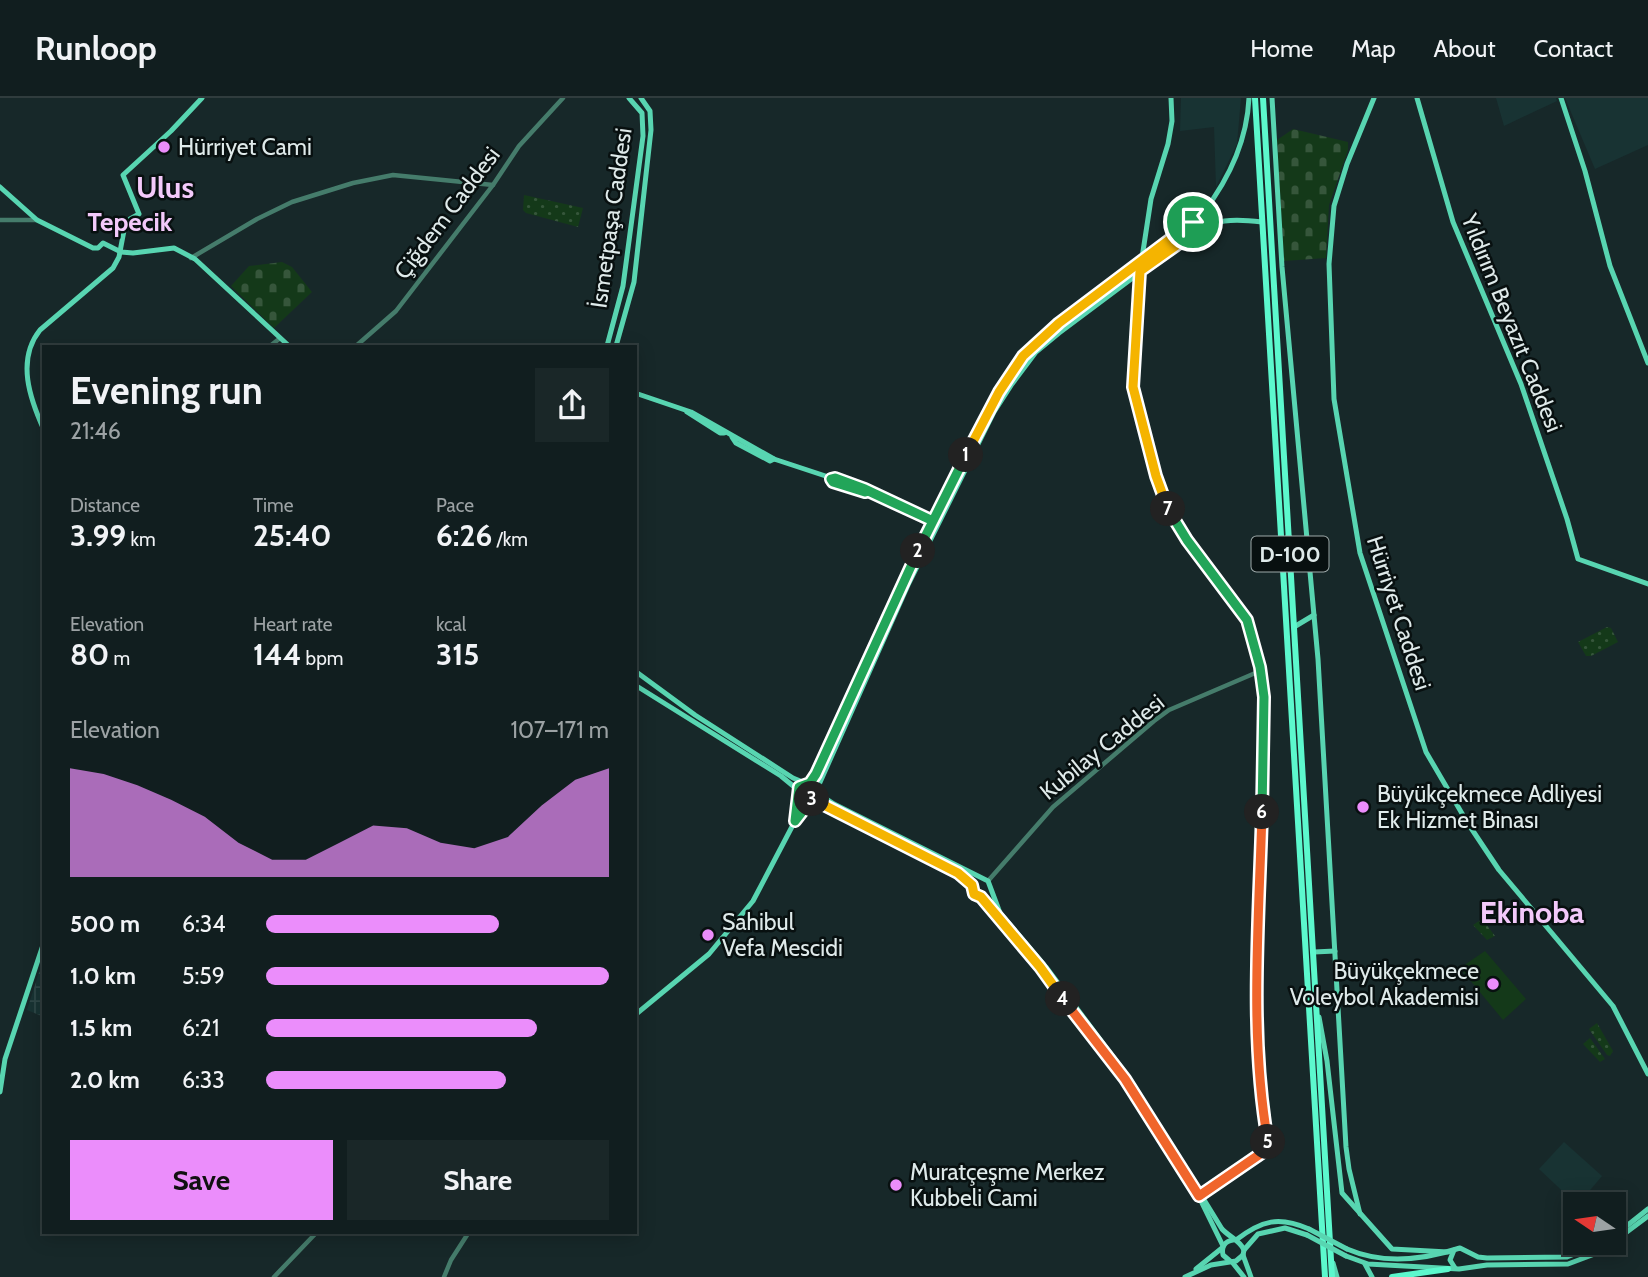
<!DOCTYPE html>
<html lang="en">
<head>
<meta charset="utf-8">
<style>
	:root { --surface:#111e1f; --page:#1a2728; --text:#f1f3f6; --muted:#9ca2a4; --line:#303c3d; --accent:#eb8dfb }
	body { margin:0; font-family:Cabin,sans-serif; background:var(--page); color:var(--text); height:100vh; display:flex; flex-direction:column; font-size:26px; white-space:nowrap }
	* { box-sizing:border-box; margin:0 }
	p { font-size:23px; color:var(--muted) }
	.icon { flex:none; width:38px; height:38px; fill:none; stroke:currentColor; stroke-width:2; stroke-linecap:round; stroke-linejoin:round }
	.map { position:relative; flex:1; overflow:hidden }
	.panel { position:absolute; left:42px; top:247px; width:595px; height:889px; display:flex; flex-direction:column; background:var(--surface); border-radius:0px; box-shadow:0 4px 18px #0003,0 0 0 2px var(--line) }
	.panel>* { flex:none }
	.needle { width:46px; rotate:283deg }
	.buttons { position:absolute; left:1563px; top:1094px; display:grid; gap:14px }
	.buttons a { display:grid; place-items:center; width:63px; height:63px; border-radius:0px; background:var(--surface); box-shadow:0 4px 18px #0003,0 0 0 2px var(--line); font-size:35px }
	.pin { position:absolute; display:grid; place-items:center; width:60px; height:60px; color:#fff; margin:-30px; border:4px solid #fff; border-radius:50%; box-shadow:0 2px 7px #0007 }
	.km { position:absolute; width:35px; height:35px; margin:-18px; border-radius:50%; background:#222; color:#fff; font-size:19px; line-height:35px; text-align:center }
	.round { display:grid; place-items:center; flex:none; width:74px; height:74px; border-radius:0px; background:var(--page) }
	.headline { display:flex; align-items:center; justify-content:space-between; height:119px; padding:0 28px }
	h1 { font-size:38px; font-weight:700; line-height:52px }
	.stats { display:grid; grid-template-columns:repeat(3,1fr); gap:10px; height:119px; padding:7px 28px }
	.stats div { display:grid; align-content:center }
	.stats b { font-size:30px; font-weight:700 }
	.stats small { font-size:19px; font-weight:400 }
	.stats p { font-size:19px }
	.chart { height:196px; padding:14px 28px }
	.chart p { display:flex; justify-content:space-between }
	.chart svg { width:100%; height:126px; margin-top:7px; fill:var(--accent); opacity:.7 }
	.cta { display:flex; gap:14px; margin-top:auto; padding:14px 28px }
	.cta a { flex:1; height:80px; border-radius:0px; background:var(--accent); color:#111; font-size:28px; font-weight:700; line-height:80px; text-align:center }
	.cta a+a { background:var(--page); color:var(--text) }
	ul { padding:0 28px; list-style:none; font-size:23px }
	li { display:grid; grid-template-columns:112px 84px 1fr; align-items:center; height:52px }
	li i { height:18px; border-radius:9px; background:var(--accent) }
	header { display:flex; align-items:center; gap:42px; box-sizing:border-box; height:98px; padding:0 35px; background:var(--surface); border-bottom:2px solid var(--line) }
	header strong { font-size:33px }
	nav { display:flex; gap:38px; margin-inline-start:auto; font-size:24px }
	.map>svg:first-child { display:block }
</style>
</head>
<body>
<header>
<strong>Runloop</strong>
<nav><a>Home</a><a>Map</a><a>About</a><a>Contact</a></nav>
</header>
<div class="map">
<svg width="1648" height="1179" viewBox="0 0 1648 1179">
	<defs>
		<pattern id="industrial-grid" width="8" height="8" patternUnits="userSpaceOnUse" patternTransform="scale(1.75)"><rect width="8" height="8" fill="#183333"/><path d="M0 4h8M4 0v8" fill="none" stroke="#2e4747"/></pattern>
		<pattern id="grass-dots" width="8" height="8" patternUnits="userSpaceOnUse" patternTransform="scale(1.75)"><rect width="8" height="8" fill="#143919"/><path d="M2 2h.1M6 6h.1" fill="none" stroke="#36563b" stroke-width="1.8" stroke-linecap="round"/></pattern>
		<pattern id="cemetery-stones" width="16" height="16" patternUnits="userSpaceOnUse" patternTransform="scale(1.75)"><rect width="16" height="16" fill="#143919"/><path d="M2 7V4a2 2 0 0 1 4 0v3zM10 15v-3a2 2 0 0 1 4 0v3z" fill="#36563b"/></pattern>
	</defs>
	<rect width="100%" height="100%" fill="#172829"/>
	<g fill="#183333">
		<path d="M1181,0h60l-4,46 -21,43 -2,-60 -34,4z"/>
		<path d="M1496,0h60l1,3 -53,25z"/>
		<path d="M1565,0h83v47l-53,24z"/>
		<path d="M1564,1044l38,34 -16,19 -13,6 -34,-32z"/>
	</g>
	<path fill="url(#industrial-grid)" d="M44,859v60l-17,-7z"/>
	<g fill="url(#grass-dots)">
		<path d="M524,97l59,13 -5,19 -52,-14 -3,-3z"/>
		<path d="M1607,529l4,1 7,14 -27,14h-5l-8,-14z"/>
		<path d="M1482,821l13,17 -8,4 -14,-15z"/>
		<path d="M1597,925l16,28 -3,5 -3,-1 -18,-26z"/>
		<path d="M1590,940l15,21 -5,3 -17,-18z"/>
	</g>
	<g fill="url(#cemetery-stones)">
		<path d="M1293,31l55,13v8l-19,55 -3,53 -42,3 -7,-121z"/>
		<path d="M282,164l10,5 20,25 -38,36 -43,-42 18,-20z"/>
	</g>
	<path fill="#143919" d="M1485,853l41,48 -23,21 -43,-52z"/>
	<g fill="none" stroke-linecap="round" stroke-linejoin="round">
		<g stroke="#457c6b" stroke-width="4.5">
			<path d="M0,122h36"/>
			<path d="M191,160l66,-39 35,-17 61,-19 40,-8 100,10"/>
			<path d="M270,248l9,-7"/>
			<path d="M356,248l40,-35 97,-126 26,-39 44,-48"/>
			<path d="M988,783l65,-74 101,-86 15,-11 91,-39"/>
			<path d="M274,1179l43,-45"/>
			<path d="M444,1179l7,-17 18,-28"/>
		</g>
		<g stroke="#58d5b1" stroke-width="5">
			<path d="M1171,0l1,23 -4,23 -17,55 -11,72 -7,116 23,89 13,37 52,74 26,33 13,47 4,30 -7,256 2,127 10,68 -70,48"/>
			<path d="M1272,0l10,169 36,392 28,488 3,22 11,45"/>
			<path d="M1374,0l-27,66 -13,42 -5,58 5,135 26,154 66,199 41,70 32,48 114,136 35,68"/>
			<path d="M1417,0l36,124 68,162 46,135 11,40 70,25"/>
			<path d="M1561,0l24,73 25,95 38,97"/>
			<path d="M0,89l37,33 56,28h5l5,-5 18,9 12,1 41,-5 21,11 94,87"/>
			<path d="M607,248l16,-60 20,-150 -1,-23 -13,-15"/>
			<path d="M616,248l18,-64 17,-152 -1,-19 -9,-13"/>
			<path d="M635,295l56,19 83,47"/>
			<path d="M687,314l33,21h4"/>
			<path d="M44,332c-14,-31 -28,-70 -4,-100l73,-62 6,-11 6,-32 5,-6 9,-5 -16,-39 48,-44 31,-33"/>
			<path d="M732,339l4,6 34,18 4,-2 91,30 71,33"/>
			<path d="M831,381l20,9"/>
			<path d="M1288,438l20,15"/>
			<path d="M1294,529l20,-12"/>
			<path d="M635,573l60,44 98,63 12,5"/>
			<path d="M635,587l146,91 17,14"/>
			<circle cx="808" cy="693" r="9"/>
			<path d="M810,685l6,-9c45,-95 86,-191 132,-284 26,-52 49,-109 90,-150l165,-127c26,-34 44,-72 46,-115"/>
			<path d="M817,691l91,-204 86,-173 18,-28 24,-32 23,-19 131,-98c27,-16 41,-17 72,-13"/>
			<path d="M816,694l18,12 154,77 12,32 46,54 85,114 91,148c7,8 18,11 22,21"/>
			<path d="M813,701l153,80 6,6 2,9 7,3 59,70 72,95"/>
			<path d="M795,723l4,-27"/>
			<path d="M1314,854l21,-1"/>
			<path d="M635,917l74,-61 44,-53 42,-80 15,-21"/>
			<path d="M1319,919l8,44 15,132 50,56 56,3"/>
			<path d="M0,994l5,-33 39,-117"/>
			<path d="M1200,1101l23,47"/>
			<path d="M1614,1138l34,-27"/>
			<path d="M1236,1142c26,-20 43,-24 73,-11"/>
			<path d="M1347,1151c37,16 76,11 113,-1l18,9 9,1 80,-1 37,-15"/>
			<path d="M1454,1152l-4,10 5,8"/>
			<path d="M1346,1158l22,8 91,5 28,-4 81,-1 32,-12 48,-36"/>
			<path d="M1230,1163l-7,-6c-2,-8 2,-14 10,-15"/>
			<path d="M1232,1164l12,15"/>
			<path d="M1333,1165l4,14"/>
			<path d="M1365,1166l7,13"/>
			<path d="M1196,1171l26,-21"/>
			<path d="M1185,1179l26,-12 25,-4 7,-6"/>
			<path d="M1251,1179l-8,-22 1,-5 14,-16 27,-6 22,7"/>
		</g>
		<g stroke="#5cf8cd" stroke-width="6">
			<path d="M1255,0l70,1179"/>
			<path d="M1263,0l69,1179"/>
			<path d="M1392,1179l56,-8"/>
		</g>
		<g stroke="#58d5b1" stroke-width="5">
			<path d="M1309,1131l38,20"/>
			<path d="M1307,1137l39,21"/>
		</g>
	</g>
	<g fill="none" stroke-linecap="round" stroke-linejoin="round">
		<g stroke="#fff" stroke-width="14">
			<path id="split-1" d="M966,357l33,-63 24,-36 36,-33 134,-101"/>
		</g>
		<g stroke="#fff" stroke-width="14">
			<path id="split-2" d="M918,453l15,-30 -65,-30 -3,1 -32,-10 -2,-3 4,-1 30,11 68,32 33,-66"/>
		</g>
		<g stroke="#fff" stroke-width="14">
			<path id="split-3" d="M812,701l-17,22 4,-34 11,-4 6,-9 102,-223"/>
		</g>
		<g stroke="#fff" stroke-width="14">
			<path id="split-4" d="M812,701l146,74 14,12 2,9 7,3 59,70 23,32"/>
		</g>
		<g stroke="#fff" stroke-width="14">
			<path id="split-5" d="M1063,901l62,80 74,117 70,-48 -1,-6"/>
		</g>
		<g stroke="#fff" stroke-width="14">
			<path id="split-6" d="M1262,714c-3,110 -13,222 6,330"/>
		</g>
		<g stroke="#fff" stroke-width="14">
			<path id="split-7" d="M1168,411l19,31 60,80 13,47 4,30 -2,115"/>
		</g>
		<g stroke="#fff" stroke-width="14">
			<path id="split-8" d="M1168,411l-12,-33 -23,-89 7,-116 58,-41 -5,-8"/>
		</g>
		<use href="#split-1" stroke="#f5b400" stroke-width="9"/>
		<use href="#split-2" stroke="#22a559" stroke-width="9"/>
		<use href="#split-3" stroke="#22a559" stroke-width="9"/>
		<use href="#split-4" stroke="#f5b400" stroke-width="9"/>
		<use href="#split-5" stroke="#f0652b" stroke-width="9"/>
		<use href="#split-6" stroke="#f0652b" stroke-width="9"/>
		<use href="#split-7" stroke="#22a559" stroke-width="9"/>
		<use href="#split-8" stroke="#f5b400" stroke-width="9"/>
	</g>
	<g fill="#eb8dfb" stroke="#081010" stroke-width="2.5">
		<circle cx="164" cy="49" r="7"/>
		<circle cx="1363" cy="709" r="7"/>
		<circle cx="708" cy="837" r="7"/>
		<circle cx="1493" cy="886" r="7"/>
		<circle cx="896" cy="1087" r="7"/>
	</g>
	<g text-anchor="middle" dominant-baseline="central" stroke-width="5" stroke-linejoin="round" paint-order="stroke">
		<rect fill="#081010" stroke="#9ea9a9" stroke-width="2" x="1251.5" y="438.5" width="77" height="35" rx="5"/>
		<g font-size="21" font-weight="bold" fill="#dfeaea">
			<text x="1290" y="456">D-100</text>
		</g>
		<g font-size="23" fill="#dfeaea" stroke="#081010" text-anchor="start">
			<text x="178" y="49">Hürriyet Cami</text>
			<text x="1377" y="696">Büyükçekmece Adliyesi<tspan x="1377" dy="26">Ek Hizmet Binası</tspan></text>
			<text x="722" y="824">Sahibul<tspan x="722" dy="26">Vefa Mescidi</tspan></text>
			<text x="1479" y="873" text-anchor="end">Büyükçekmece<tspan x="1479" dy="26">Voleybol Akademisi</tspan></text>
			<text x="910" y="1074">Muratçeşme Merkez<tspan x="910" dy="26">Kubbeli Cami</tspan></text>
		</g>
		<g font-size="23" fill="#dfeaea" stroke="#081010">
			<text transform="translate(447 115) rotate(-53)">Çiğdem Caddesi</text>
			<text transform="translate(611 120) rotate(-82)">İsmetpaşa Caddesi</text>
			<text transform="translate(1512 225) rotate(68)">Yıldırım Beyazıt Caddesi</text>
			<text transform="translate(1399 515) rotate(72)">Hürriyet Caddesi</text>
			<text transform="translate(1102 649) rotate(-39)">Kubilay Caddesi</text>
		</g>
		<g font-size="26" font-weight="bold" fill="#f3c9fa" stroke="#081010">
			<text x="130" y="124">Tepecik</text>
		</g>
		<g font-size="30" font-weight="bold" fill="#f3c9fa" stroke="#081010">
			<text x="165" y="89">Ulus</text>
			<text x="1532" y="814">Ekinoba</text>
		</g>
	</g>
</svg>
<div class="buttons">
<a><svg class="needle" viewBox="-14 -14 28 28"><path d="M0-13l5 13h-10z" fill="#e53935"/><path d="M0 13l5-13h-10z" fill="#9ca2a4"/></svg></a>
</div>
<div class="pin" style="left:1193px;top:124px;background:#1e9e55"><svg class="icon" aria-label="arrive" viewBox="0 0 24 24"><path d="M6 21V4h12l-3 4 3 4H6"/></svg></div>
<b class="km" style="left:966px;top:357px">1</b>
<b class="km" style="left:918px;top:453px">2</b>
<b class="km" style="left:812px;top:701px">3</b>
<b class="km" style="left:1063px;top:901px">4</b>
<b class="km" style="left:1268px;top:1044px">5</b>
<b class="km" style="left:1262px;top:714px">6</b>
<b class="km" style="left:1168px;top:411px">7</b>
<section class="panel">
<div class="headline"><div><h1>Evening run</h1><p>21:46</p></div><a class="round"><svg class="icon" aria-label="share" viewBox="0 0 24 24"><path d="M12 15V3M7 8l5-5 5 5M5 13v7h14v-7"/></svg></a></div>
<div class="stats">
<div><p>Distance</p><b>3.99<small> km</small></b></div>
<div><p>Time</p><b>25:40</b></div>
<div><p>Pace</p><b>6:26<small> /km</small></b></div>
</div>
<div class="stats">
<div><p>Elevation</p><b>80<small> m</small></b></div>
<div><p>Heart rate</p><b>144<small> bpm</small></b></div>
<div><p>kcal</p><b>315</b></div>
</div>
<div class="chart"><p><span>Elevation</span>107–171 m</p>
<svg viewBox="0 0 160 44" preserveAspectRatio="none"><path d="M0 44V6L10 8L20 12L30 17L40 23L50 32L60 38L70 38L80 32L90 26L100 27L110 32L120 34L130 30L140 19L150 10L160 6V44z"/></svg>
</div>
<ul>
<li><b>500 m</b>6:34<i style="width:68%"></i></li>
<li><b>1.0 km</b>5:59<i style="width:100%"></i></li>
<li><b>1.5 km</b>6:21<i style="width:79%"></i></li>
<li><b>2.0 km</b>6:33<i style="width:70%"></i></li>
</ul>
<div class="cta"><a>Save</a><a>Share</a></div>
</section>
</div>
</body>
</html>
